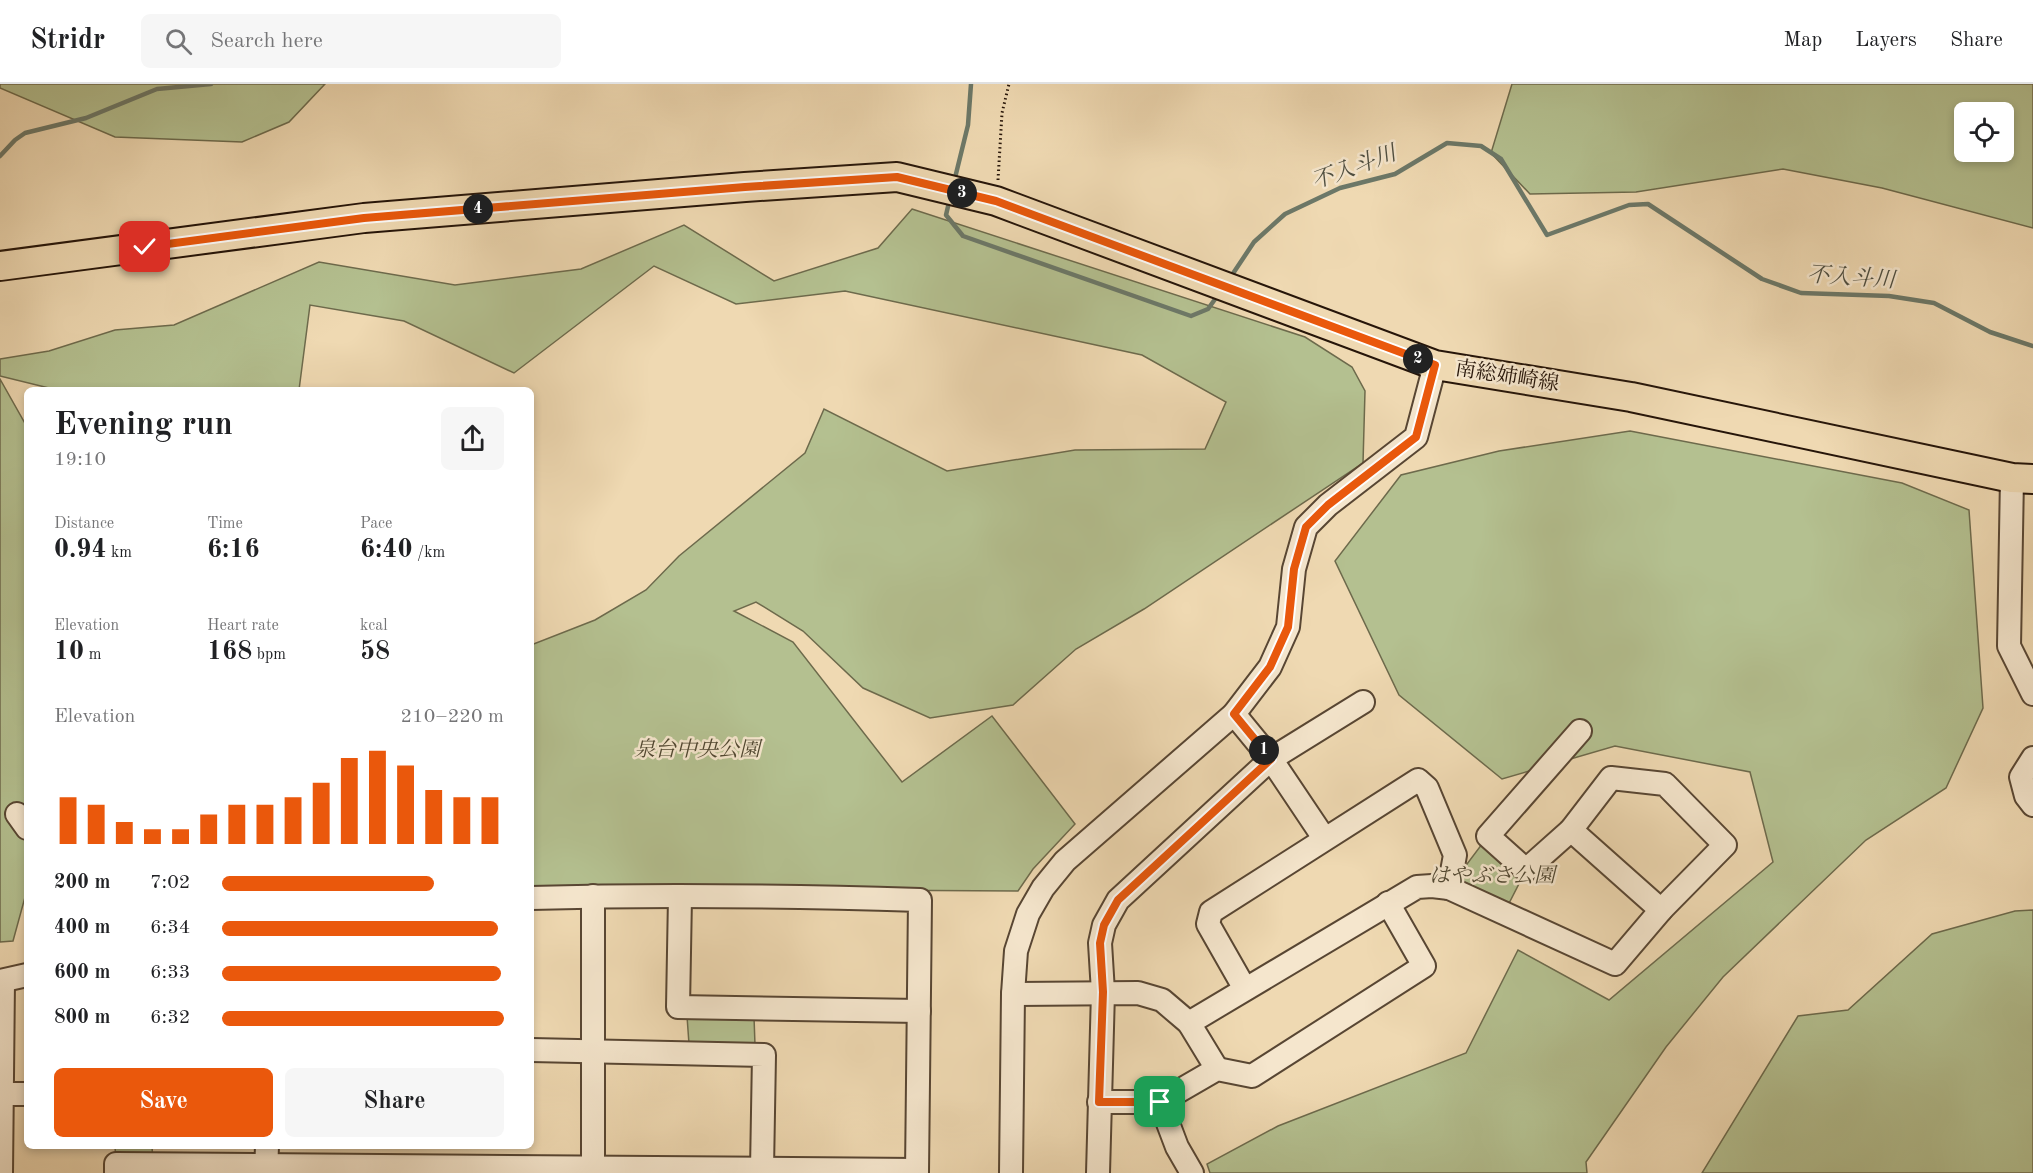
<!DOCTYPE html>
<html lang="en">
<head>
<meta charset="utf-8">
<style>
	:root { --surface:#fff; --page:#f6f6f6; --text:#202124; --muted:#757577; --line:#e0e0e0; --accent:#ea580c }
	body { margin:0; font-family:"Old Standard TT","Noto Serif JP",serif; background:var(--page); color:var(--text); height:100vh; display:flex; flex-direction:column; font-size:22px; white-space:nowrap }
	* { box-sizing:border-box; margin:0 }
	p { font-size:20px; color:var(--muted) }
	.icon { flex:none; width:33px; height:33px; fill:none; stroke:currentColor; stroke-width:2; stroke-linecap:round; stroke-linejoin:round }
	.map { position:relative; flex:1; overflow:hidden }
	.side { position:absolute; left:24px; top:303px; width:510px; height:762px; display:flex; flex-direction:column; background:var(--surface); border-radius:9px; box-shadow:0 3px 9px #0003 }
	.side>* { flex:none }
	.tools { position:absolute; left:1954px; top:18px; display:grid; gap:12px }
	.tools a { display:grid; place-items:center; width:60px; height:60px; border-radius:9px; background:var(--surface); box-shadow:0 3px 9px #0003; font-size:30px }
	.pin { position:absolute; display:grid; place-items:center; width:51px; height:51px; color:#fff; margin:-26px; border-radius:12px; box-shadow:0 3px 9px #0006 }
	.km { position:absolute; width:30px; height:30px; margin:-15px; border-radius:50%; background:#222; color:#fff; font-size:16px; line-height:30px; text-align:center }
	.round { display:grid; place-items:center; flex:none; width:63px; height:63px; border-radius:9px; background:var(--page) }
	.head { display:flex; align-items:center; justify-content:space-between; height:102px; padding:0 30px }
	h1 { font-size:33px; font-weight:700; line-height:45px }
	.metrics { display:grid; grid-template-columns:repeat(3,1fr); gap:9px; height:102px; padding:6px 30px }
	.metrics div { display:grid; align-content:center }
	.metrics b { font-size:26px; font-weight:700 }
	.metrics small { font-size:16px; font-weight:400 }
	.metrics p { font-size:16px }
	.chart { height:168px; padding:12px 30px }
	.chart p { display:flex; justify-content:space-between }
	.chart svg { width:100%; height:108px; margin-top:6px; stroke:var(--accent); stroke-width:6 }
	.action { display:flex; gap:12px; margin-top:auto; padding:12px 30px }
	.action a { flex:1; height:69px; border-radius:9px; background:var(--accent); color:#fff; font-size:24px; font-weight:700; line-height:69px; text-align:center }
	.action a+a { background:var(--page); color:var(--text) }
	ul { padding:0 30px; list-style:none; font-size:20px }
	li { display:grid; grid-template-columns:96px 72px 1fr; align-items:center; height:45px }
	li i { height:15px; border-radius:8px; background:var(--accent) }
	header { display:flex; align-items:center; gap:36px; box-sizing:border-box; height:84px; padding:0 30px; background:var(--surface); border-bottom:2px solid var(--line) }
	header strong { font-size:28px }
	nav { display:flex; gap:33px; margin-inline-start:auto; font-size:21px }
	.search { width:420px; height:54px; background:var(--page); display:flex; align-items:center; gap:15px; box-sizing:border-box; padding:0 21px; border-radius:9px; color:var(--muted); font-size:22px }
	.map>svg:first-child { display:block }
</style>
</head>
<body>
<header>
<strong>Stridr</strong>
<div class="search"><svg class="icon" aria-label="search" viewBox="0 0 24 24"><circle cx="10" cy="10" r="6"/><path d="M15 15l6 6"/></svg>Search here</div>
<nav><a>Map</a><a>Layers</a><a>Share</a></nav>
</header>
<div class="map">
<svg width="2033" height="1089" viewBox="0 0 2033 1089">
	<rect width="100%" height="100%" fill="#efd9b2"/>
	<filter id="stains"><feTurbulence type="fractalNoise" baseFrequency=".00333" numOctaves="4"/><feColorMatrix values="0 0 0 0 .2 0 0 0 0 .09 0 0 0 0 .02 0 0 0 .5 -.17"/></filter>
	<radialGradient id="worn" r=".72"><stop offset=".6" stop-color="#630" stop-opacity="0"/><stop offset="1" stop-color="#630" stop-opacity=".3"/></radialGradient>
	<g fill="#b4c090" stroke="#6d6a4c" stroke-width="1.5" fill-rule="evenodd">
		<path d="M0,0h325l-36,38 -47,20 -127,-5 -115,-49z"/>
		<path d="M1512,0h521v144l-151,-40 -99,-19 -147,23 -106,2 -39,-41zM1965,28h39v40h-39z"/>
		<path d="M912,125l393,128 47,30 13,24 -2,72 -219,146 -68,40 -63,56 -83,13 -67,-30 -60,-57 -47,-29 -22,9 59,31 109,140 90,-66 83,108 -42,45 -15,22 -487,-3v-243l64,-25 51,-30 33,-34 126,-103 19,-44 123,62 128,-21 130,-1 21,-47 -84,-47 -297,-64 -109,13 -82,-38 -140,107 -110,-52 -94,-16 -11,85h-242l-57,-14v-17l49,-8 66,-21 59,-5 145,-63 136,23 126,-16 103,-44 90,56 104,-33z"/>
		<path d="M0,295l27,48v463l-14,51 -13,1z"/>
		<path d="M1630,347l272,52 67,27 14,198 -37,80 -80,52 -143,137 -57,70 -80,115 1,11h-377l-3,-9 71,-38 188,-73 52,-103 91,50 164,-138 -23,-90 -135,-26 -113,33 -103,-84 -64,-134 66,-86 98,-24z"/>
		<path d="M1488,752l38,34 -22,43 -55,-25z"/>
		<path d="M2033,826v263h-331l96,-157 50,-6 84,-76 83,-23z"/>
		<path d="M687,932l67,1 1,28 -66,-1z"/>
		<path d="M115,1062h37l1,18h-37z"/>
	</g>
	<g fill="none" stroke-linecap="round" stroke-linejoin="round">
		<g stroke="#6c7868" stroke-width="4.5">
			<path d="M0,72l15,-16 10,-7 61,-15 71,-29 54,-5"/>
			<path d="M954,98l14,-57 3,-41"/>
			<path d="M950,114l-4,17 17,21 228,80 17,-7 10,-14"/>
			<path d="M1230,194l24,-36 31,-28 55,-26 55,-14 52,-31 34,3 20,13 46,76 82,-30 19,-1 114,75 39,14 88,3 45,7 56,29 43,14"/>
		</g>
		<g stroke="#584633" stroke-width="26">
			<g id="minor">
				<path d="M2012,394l-3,168 24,48"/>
				<path d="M1234,630l37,45 53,79"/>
				<path d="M2033,674l-12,19 5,19 7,9"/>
				<path d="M17,730l10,14"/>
				<path d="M1571,746l90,80"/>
				<path d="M680,813l-2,110 241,4"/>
				<path d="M531,814c129,-4 260,-2 389,2l-3,273"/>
				<path d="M0,897l27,-6"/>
				<path d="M1245,905l-37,-65 3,-12 207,-132 9,8 28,67 -6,33"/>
				<path d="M1013,910l125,-1 24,7 27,23 28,46"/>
				<path d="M1189,939l228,-136 15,-1 17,2 166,76 46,-54 64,-65 -60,-61 -54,-6 -40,52 -45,40 -38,-34 92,-105"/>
				<path d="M531,966l233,5 -2,114"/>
				<path d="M0,1010h27"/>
				<path d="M1099,1018h61l57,-33 35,7 172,-110 -36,-63"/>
				<path d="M1160,1018l17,45 15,26"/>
				<path d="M1,1089l2,-192"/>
				<path d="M116,1089v-9l801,6"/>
				<path d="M266,1089l1,-27"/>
				<path d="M593,1089v-277"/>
				<path d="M1011,1089l2,-179 3,-43 12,-37 15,-26 22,-27 169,-147 36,-47 18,-40 6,-58 12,-42 22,-22 88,-68 19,-72"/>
				<path d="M1098,1089l5,-181 -3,-49 4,-18 14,-25 153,-141 92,-57"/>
			</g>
		</g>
		<g stroke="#261509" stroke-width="32">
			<path id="major" d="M0,182l364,-48 381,-31 152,-10 99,24 439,164 196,32 381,81 21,1"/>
		</g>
		<path stroke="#261509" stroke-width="3" stroke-dasharray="1.5 3" stroke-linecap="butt" d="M998,96l4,-67 7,-29"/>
		<use href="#minor" stroke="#f5e6cd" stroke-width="22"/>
		<use href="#major" stroke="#efd9b2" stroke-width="28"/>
	</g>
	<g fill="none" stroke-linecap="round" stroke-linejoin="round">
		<g stroke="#fff" stroke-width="12">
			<path id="route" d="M145,163l219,-29 381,-31 152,-10 99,24 439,164 -19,72 -88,68 -22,22 -12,42 -6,58 -18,40 -36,47 37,45 -153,141 -14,25 -4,18 3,49 -4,110h61"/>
		</g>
		<use href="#route" stroke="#ea580c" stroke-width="8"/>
	</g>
	<g text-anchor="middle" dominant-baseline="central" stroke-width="5" stroke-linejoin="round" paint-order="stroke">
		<g font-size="21" fill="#261509" stroke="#f5e6cd">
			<text transform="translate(1507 293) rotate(9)">南総姉崎線</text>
		</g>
		<g font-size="21" font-style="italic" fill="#514832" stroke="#f5e6cd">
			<text x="697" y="666">泉台中央公園</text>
			<text x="1492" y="792">はやぶさ公園</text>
		</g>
		<g font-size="22" font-style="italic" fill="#4f4f41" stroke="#f5e6cd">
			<text transform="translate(1354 84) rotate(-20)">不入斗川</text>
			<text transform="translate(1851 194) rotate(4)">不入斗川</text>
		</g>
	</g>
	<rect width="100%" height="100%" filter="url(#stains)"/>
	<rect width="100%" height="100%" fill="url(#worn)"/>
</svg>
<div class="tools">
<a><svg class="icon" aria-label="locate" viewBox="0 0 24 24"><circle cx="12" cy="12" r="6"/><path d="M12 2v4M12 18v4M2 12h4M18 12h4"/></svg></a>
</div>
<div class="pin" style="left:1160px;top:1018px;background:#1e9e55"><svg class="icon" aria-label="arrive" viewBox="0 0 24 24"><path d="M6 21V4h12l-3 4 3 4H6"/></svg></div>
<div class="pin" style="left:145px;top:163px;background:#d93025"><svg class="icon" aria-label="check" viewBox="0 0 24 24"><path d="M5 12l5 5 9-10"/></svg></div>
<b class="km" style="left:1264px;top:666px">1</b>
<b class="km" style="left:1418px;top:275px">2</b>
<b class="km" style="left:962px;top:109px">3</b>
<b class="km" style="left:478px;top:125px">4</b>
<section class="side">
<div class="head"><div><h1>Evening run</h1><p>19:10</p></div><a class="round"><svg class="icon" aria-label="share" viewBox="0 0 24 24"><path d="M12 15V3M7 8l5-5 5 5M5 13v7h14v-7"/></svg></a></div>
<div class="metrics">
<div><p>Distance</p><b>0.94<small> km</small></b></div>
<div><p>Time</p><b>6:16</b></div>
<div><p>Pace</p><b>6:40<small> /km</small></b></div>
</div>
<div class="metrics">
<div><p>Elevation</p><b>10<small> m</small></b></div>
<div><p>Heart rate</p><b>168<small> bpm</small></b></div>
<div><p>kcal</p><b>58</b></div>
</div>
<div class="chart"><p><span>Elevation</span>210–220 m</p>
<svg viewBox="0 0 160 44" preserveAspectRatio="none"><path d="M5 44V25M15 44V28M25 44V35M35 44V38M45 44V38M55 44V32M65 44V28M75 44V28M85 44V25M95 44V19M105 44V9M115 44V6M125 44V12M135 44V22M145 44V25M155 44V25"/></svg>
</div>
<ul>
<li><b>200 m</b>7:02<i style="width:75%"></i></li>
<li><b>400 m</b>6:34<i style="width:98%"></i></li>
<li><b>600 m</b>6:33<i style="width:99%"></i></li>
<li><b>800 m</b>6:32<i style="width:100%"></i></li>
</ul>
<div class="action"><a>Save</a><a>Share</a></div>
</section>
</div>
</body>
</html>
